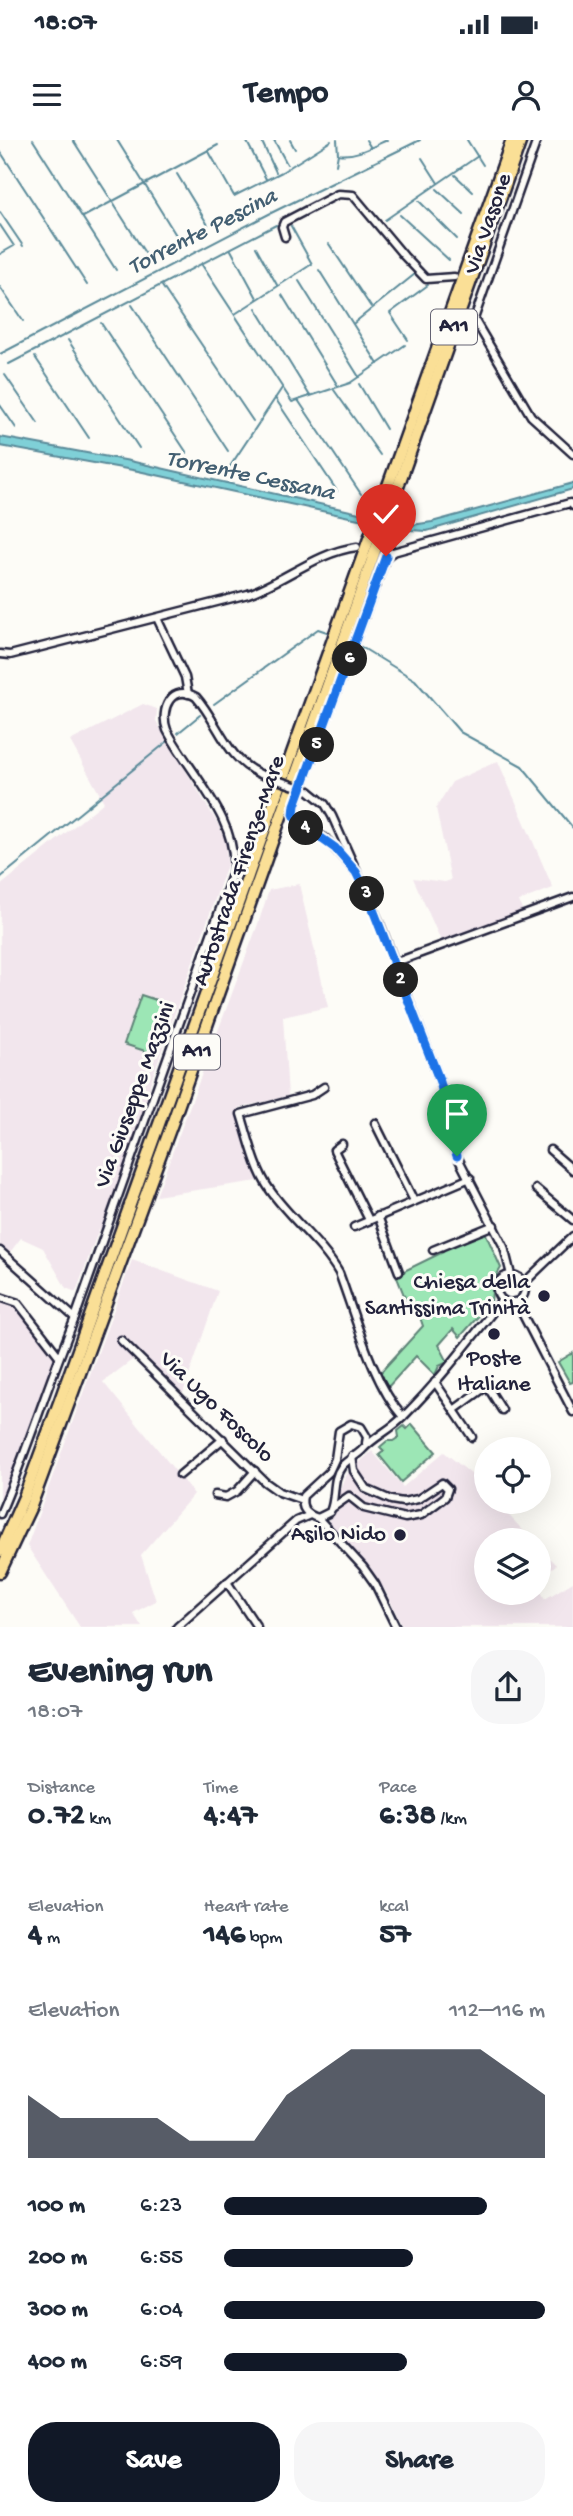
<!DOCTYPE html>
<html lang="en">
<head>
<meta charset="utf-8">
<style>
	:root { --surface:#fff; --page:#f6f6f7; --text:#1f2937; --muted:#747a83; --accent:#111827 }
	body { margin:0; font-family:"Gochi Hand",sans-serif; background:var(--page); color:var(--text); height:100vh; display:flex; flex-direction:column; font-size:26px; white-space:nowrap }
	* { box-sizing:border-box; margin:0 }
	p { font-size:23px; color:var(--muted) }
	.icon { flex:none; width:38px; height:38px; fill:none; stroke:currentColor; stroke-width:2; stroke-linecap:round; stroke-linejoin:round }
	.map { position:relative; height:1487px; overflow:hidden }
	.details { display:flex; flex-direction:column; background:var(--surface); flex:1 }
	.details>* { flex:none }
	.buttons { position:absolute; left:474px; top:1297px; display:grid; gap:14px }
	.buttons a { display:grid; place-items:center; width:77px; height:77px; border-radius:50%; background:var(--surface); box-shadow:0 7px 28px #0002; font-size:35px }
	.pin { position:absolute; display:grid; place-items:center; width:60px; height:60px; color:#fff; margin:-72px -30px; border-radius:50% 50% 50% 0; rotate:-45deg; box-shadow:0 0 7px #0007 }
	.pin .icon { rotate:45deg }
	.km { position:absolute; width:35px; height:35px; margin:-18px; border-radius:50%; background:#222; color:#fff; font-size:19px; line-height:35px; text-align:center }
	.round { display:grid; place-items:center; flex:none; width:74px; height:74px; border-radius:28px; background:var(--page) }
	.headline { display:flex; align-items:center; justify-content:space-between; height:119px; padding:0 28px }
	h1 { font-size:38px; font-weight:700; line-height:52px }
	.stats { display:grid; grid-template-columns:repeat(3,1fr); gap:10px; height:119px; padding:7px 28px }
	.stats div { display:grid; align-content:center }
	.stats b { font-size:30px; font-weight:700 }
	.stats small { font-size:19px; font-weight:400 }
	.stats p { font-size:19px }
	.chart { height:196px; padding:14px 28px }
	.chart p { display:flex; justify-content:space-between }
	.chart svg { width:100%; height:126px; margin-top:7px; fill:var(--accent); opacity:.7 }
	.button { display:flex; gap:14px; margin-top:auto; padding:14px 28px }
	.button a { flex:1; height:80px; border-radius:28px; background:var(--accent); color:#fff; font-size:28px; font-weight:700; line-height:80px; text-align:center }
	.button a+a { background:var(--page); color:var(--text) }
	ul { padding:0 28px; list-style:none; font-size:23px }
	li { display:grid; grid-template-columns:112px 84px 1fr; align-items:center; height:52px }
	li i { height:18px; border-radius:9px; background:var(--accent) }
	.status { display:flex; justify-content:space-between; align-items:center; height:49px; padding:0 35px; background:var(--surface); direction:ltr }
	.status svg { height:19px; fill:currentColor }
	header { display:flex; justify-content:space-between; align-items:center; height:91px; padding:0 28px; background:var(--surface); font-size:32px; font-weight:700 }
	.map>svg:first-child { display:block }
</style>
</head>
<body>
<div class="status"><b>18:07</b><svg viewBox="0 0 49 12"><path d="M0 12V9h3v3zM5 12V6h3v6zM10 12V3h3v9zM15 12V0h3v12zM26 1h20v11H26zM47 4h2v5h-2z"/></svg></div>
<header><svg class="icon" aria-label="menu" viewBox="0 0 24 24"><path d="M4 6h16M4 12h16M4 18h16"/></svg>Tempo<svg class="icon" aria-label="person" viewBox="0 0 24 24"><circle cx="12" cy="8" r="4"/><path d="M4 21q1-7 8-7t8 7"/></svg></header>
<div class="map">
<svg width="573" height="1487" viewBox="0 0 573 1487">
	<rect width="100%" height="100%" fill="#fdfcf7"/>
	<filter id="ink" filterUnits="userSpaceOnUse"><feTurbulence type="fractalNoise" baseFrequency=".0143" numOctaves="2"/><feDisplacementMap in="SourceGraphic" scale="14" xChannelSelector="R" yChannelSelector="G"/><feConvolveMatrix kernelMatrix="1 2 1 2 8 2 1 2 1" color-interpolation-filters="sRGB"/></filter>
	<g filter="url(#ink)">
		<g fill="#f2e6ed">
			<path d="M143,564l14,5 -1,12 62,103 8,18 1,23 -77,219 -1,18 -45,128 -5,-1 -23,63 -10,-4 -23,-40 -22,-10 -17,22 -4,-5v-369l104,-84 -34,-61z"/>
			<path d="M498,621l55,127 -34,13 4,11 -81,31 -29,-65 32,4 6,-2 -15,-72 16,-26z"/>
			<path d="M299,744l29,123 -45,10 5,79 -50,12 20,73 -102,15 102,-272 11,-34z"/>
			<path d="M132,1120l86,31 -35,102 -43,-39 -37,28 91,112 -53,61 15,46 -23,12 9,14h-62l-53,-81z"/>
			<path d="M0,1162l19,8 37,49 -56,149z"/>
			<path d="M372,1311l31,36 41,-35 42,34v16h14l-2,2 34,36h-46v52h53v-4l6,11 28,-17v45h-170l-18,-37 -57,-68 17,-46z"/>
			<path d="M539,1407l17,18 -17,12z"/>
		</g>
		<g fill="#9ce6b5" stroke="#5f8478" stroke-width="2">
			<path d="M141,855l30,10 -17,49 -30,-10z"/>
			<path d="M485,1092l16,36 -8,13 -2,21 -31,35 -7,-8 -14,16 9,17 -9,4 -4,9 -19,-19 -28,31 -8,-14 43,-47 -8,-23 -7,2 -12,-30 47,-23 1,-4z"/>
			<path d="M573,1213v29l-3,1 -12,-21z"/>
			<path d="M412,1284l24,28 -35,30 -22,-27 5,-4 -4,-4 7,-6h6l6,-4 -1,-6 6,-5 3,3z"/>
		</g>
		<path fill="#7fd0d7" stroke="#5a8a99" stroke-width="2" d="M0,297l130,24 282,64 20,-3 141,-39v6l-146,42 -18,-1 -271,-59 -138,-25z"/>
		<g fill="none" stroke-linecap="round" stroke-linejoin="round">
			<g stroke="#5a8a99" stroke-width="2">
				<path d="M33,0l83,130"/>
				<path d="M73,0l72,113"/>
				<path d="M117,0l62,100"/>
				<path d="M246,0l20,39"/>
				<path d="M261,0l15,32"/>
				<path d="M274,0l13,24"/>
				<path d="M290,0l5,9"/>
				<path d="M366,0l5,8"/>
				<path d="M467,0l16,25"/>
				<path d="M208,10l26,46 48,-24 49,-31"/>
				<path d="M0,11l87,134"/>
				<path d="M338,14c17,3 34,-7 49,-14"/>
				<path d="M422,18l16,25"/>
				<path d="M336,25l2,-11 -1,-14"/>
				<path d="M177,34l31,51"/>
				<path d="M455,35l18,17"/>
				<path d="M437,49l27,25"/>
				<path d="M419,61l38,38"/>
				<path d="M0,72l23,34"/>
				<path d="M400,75l49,45"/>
				<path d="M83,77l135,-72"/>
				<path d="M385,80l93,-64"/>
				<path d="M0,85l14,21 -14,8"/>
				<path d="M329,104l42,63"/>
				<path d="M256,107l21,38"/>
				<path d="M231,110l26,48"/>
				<path d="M202,125l90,137 58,-19 55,-38"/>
				<path d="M319,130l59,94"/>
				<path d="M299,141l60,96"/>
				<path d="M162,146l91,135"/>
				<path d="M0,147l23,34"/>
				<path d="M282,155l56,91"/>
				<path d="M132,165l96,146"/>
				<path d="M256,168l54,88"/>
				<path d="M235,174l77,-50 -21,-38"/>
				<path d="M101,183l86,130"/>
				<path d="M354,183l61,-49"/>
				<path d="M68,200l71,108"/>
				<path d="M408,200l-18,-27 38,-28"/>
				<path d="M0,214l269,-140 151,-74"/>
				<path d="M35,217l54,81"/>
				<path d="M9,224l267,-139"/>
				<path d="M5,235l33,48"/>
				<path d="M359,244l27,45"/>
				<path d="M334,250l46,65"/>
				<path d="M275,258l62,93"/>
				<path d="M298,260l63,94"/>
				<path d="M0,265l16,23"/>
				<path d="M227,331l55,-83"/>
				<path d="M358,505l57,35 45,52 62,34 51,62"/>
				<path d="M214,564l104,-75 9,3"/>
				<path d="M178,593l22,-18"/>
				<path d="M0,738l168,-137"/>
			</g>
			<path stroke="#d1d0d1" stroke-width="6" stroke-dasharray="6 3" stroke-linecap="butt" d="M362,408l19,7"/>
			<g stroke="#22223b" stroke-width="11">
				<g id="minor">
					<path d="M537,0l-63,179 57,97 42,38"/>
					<path d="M285,97l-3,-10 2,-5 54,-28 15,1 51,61 22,23 28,-2"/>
					<path d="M157,478l28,59 3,17"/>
					<path d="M0,514l10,1 238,-61c37,-13 69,-42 109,-47"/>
					<path d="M309,651l16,13 7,12 48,108 60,158 6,22 4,32 7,20 47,91 7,28"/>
					<path d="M356,732l-30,-33 -29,-18 -3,-7 1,-9 91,-248 7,-5 177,-49 3,3"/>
					<path d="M394,823l179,-66"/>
					<path d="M324,947l-12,8 -71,19c8,25 14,55 29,76 21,30 51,52 69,83 17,45 33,109 64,144"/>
					<path d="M375,983l39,78"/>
					<path d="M342,1004l-8,6 35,70"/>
					<path d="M550,1010l23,20"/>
					<path d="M536,1049l37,31"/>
					<path d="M378,1076l21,56"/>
					<path d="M354,1087l116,-49"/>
					<path d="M433,1110l61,-25"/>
					<path d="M0,1111l75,67"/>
					<circle cx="511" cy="1149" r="14"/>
					<path d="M524,1143l49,-47"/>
					<path d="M0,1157l18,6 41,53"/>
					<path d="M514,1162l8,11 51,99"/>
					<path d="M121,1200l144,142 14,10 23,8"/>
					<path d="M435,1242l37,55"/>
					<path d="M454,1270l33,-24 15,24"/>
					<path d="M366,1303l1,-6 -6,-10 -10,-3 -12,7 -4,28 -6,13 -26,24c-3,12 4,19 15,22l12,-6c7,-15 1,-32 12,-46 6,-7 15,-10 21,-17 12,-13 28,-19 41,-33 36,-36 67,-77 98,-116"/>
					<path d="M180,1335l43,-36"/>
					<path d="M215,1355l11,2 11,-6 18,-20"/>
					<path d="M332,1368l17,-12 15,12 41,10 16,-3 24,-18 3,-8 -6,-6 -24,16 -15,3 -12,-2 -25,-11 -12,-18 -2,-15"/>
					<path d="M0,1374c28,-65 48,-131 75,-196l158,-446c6,-52 -43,-98 -66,-142 -8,-21 5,-47 29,-33 23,26 30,62 64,77"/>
					<path d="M318,1378l45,49 12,17 21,43"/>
					<path d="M227,1442l30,45"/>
					<path d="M177,1487l119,-106 14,-6"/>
				</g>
			</g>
			<g stroke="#22223b" stroke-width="15">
				<g id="highway">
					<path d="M0,1411l24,-54 36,-97 452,-1260"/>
					<path d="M0,1432l31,-66 142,-385 348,-981"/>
				</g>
			</g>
			<use href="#minor" stroke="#fdfcf7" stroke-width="6"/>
			<use href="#highway" stroke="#fadf96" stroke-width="10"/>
			<g stroke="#22223b" stroke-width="11" stroke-linecap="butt">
				<path id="minor-bridge" d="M260,634l49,17"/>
			</g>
			<use href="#minor-bridge" stroke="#fdfcf7" stroke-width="6"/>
		</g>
	</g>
	<g fill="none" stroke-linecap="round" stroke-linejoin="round" filter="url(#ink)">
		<g stroke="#fff" stroke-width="14">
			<path id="route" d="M386,416l-91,249 -1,9 3,7 38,27 21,24 11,22 73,188c7,25 9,50 17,74"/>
		</g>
		<use href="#route" stroke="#1a73e8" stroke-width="9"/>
	</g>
	<g fill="#22223b" stroke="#fdfcf7" stroke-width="2.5">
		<circle cx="544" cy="1156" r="7"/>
		<circle cx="494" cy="1194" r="7"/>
		<circle cx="400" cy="1395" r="7"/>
	</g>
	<g text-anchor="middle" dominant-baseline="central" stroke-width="6" stroke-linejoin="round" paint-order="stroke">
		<g fill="#fdfcf7" stroke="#646373" stroke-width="2">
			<rect x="431" y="169.5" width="46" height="35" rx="5"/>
			<rect x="174" y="894.5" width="46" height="35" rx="5"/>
		</g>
		<g font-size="21" font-weight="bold" fill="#22223b">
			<text x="454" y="187">A11</text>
			<text x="197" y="912">A11</text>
		</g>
		<g font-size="23" fill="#22223b" stroke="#fdfcf7">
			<text transform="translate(489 84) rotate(-71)">Via Vasone</text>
			<text transform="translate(240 731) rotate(-71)">Autostrada Firenze-Mare</text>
			<text transform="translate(136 955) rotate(-70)">Via Giuseppe Mazzini</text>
			<text transform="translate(216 1268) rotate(44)">Via Ugo Foscolo</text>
		</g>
		<g font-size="23" fill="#22223b" stroke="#fdfcf7" text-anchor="end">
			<text x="530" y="1143">Chiesa della<tspan x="530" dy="26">Santissima Trinità</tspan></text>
			<text x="494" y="1219" text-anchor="middle">Poste<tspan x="494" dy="26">Italiane</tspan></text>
			<text x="386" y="1395">Asilo Nido</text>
		</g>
		<g font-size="24" font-style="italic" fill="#435f72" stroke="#fdfcf7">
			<text transform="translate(203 93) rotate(-27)">Torrente Pescina</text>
			<text transform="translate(250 337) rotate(12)">Torrente Cessana</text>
		</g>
	</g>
</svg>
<div class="buttons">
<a><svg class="icon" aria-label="locate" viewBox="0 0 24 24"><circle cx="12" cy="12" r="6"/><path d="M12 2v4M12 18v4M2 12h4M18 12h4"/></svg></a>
<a><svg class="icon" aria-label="layers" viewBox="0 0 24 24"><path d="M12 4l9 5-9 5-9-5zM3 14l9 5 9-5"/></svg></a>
</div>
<div class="pin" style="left:457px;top:1016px;background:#1e9e55"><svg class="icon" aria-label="arrive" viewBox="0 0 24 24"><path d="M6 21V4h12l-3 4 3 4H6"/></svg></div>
<div class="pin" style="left:386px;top:416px;background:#d93025"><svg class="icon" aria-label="check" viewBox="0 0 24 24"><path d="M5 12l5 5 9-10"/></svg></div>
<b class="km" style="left:401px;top:840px">2</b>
<b class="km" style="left:367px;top:754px">3</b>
<b class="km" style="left:306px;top:688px">4</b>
<b class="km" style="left:317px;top:605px">5</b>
<b class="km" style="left:350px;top:519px">6</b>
</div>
<section class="details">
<div class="headline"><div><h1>Evening run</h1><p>18:07</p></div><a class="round"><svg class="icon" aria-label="share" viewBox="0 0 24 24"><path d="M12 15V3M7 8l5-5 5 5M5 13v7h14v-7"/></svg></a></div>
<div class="stats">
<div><p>Distance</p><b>0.72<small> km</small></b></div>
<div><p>Time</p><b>4:47</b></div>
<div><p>Pace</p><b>6:38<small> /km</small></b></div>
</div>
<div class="stats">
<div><p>Elevation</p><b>4<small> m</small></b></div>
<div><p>Heart rate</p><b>146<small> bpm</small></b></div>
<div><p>kcal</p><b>57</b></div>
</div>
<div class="chart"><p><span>Elevation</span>112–116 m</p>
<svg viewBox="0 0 160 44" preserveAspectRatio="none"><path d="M0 44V22L10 30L20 30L30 30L40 30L50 38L60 38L70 38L80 22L90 14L100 6L110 6L120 6L130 6L140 6L150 14L160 22V44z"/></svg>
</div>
<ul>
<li><b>100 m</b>6:23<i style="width:82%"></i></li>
<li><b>200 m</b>6:55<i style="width:59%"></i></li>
<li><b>300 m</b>6:04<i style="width:100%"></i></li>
<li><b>400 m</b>6:59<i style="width:57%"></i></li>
</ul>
<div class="button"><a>Save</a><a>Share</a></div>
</section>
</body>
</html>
